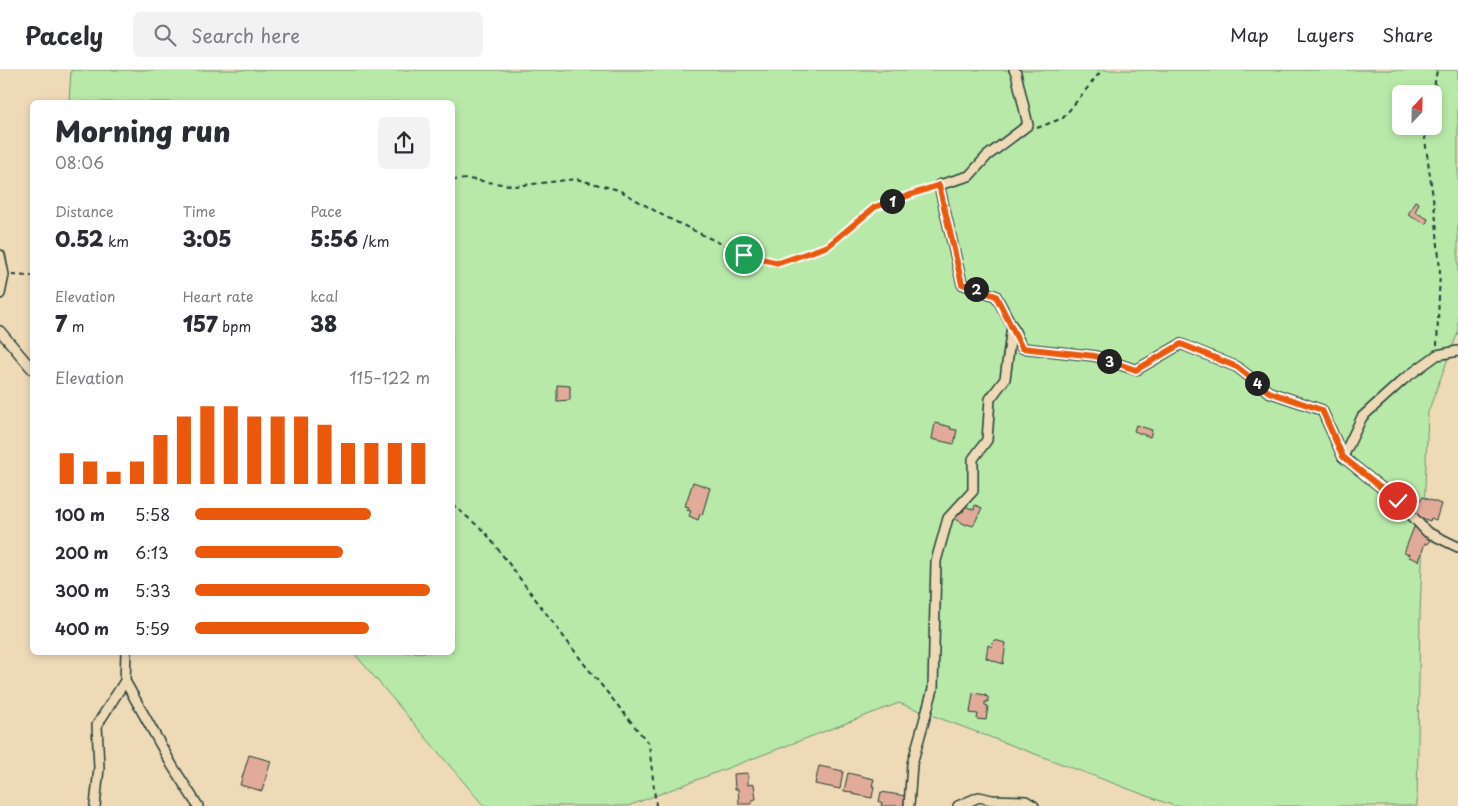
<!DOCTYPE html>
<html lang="en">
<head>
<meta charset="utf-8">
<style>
	:root { --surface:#fff; --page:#f2f2f3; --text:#2b2b33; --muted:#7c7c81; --line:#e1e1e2; --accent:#ea580c }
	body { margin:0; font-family:"Playpen Sans",sans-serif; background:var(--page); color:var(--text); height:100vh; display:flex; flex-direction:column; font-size:19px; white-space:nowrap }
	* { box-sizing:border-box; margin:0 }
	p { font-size:16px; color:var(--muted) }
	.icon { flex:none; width:28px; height:28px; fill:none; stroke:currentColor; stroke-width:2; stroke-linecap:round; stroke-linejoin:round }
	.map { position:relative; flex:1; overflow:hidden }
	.sheet { position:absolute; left:30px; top:30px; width:425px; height:555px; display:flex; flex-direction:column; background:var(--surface); border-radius:8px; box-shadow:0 2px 8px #0003 }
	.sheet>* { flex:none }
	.needle { width:32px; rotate:22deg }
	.tools { position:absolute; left:1392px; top:15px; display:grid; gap:10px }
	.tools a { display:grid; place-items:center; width:50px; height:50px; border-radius:8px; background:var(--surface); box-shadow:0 2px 8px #0003; font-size:25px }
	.pin { position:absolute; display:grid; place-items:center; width:42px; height:42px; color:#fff; margin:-21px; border:2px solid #fff; border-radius:50%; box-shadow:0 1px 5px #0007 }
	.km { position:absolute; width:25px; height:25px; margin:-12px; border-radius:50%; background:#222; color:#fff; font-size:14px; line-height:25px; text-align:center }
	.round { display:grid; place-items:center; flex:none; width:52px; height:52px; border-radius:8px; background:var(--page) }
	.head { display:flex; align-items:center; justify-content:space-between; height:85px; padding:0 25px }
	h1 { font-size:28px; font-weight:800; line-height:38px }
	.metrics { display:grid; grid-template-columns:repeat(3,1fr); gap:8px; height:85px; padding:5px 25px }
	.metrics div { display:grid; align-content:center }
	.metrics b { font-size:21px; font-weight:800 }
	.metrics small { font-size:14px; font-weight:400 }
	.metrics p { font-size:14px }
	.chart { height:140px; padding:10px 25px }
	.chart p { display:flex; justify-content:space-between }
	.chart svg { width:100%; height:90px; margin-top:5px; stroke:var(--accent); stroke-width:6 }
	ul { padding:0 25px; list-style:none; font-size:16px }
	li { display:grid; grid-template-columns:80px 60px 1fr; align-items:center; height:38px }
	li i { height:12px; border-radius:6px; background:var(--accent) }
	header { display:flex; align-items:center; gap:30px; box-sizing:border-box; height:70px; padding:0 25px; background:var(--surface); border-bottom:1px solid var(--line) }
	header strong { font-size:24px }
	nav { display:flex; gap:28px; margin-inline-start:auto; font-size:18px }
	.search { width:350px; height:45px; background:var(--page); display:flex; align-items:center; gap:12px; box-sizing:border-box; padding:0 18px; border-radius:8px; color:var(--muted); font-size:19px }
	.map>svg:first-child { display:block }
</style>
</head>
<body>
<header>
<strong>Pacely</strong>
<div class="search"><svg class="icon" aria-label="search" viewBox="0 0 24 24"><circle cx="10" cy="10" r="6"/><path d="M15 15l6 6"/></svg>Search here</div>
<nav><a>Map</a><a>Layers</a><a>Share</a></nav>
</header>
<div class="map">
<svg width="1458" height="736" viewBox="0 0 1458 736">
	<rect width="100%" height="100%" fill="#efdab8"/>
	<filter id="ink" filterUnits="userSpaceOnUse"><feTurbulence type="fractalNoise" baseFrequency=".02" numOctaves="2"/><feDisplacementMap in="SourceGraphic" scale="10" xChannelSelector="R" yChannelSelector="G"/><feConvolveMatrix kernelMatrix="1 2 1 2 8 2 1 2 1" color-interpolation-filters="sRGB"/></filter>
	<g filter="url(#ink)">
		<path fill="#b8e9a9" stroke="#6c936e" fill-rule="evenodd" d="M71,0h1387v262l-30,80 -8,201 -3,193h-243l-275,-103 -271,103h-144l-130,-153 98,-1v-550h-383zM1401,24h33v32h-33z"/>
		<g fill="#e2ab99" stroke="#1f3d34">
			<path d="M1415,131l4,2 -4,9 13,7 -2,5 -18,-9z"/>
			<path d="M557,315l13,1v14l-13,1z"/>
			<path d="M935,353l16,4 -1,2 7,1 -3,14 -22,-5z"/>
			<path d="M1136,355l16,5 -2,7 -16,-6z"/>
			<path d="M693,412l17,6 -8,27 -2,-1 -2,6 -9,-4 2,-5 -4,-1 2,-3 -4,-1z"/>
			<path d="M1422,427l19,7 -5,16 -5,-2 -1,3 -18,-7 5,-16 4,2z"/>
			<path d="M975,435l7,3 -9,18 -6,-2 -1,1 -12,-7 4,-8 5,2 2,-6 9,4z"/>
			<path d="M1414,457l11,4 6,5 -3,8 -3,-1 -6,18 -10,-4 1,-2 -6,-2z"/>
			<path d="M994,570l12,3 -3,21 -17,-6 2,-13 4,2z"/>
			<path d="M973,623l13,2 -1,1 3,1v5h-3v3l3,1 -2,14 -9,-1 1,-5 -8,-1z"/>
			<path d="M249,685l22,6 -9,30 -22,-6z"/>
			<path d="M819,696l24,5 -3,18 -25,-5z"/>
			<path d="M748,703v12l6,-1 2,15 -4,1v4h-13l-1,-15h-3l-1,-15z"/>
			<path d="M848,703l26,6 -2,7h2l-2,12 -20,-4v-2l-8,-1z"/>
			<path d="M881,722l25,4 -1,6h-1l-1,4h-22l1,-4h-3z"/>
		</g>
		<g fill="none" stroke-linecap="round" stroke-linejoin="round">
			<g stroke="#1f3d34" stroke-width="12">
				<g id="street">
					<path d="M0,185l4,20 -4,19"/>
					<path d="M1013,257l9,21 73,8 41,14 45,-26 56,23 32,25 53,18 21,47 55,44 29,31 31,15"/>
					<path d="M0,261l32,38"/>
					<path d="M1343,387l19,-40 42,-38 33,-24 21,-4"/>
					<path d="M125,611l48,86 25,39"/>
					<path d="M95,736l4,-38 -2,-43 28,-44 1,-29"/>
					<path d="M909,736l3,-42 21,-75 3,-128 12,-43 25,-27v-32l14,-19 3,-41 15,-20 7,-53 -16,-30 -34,-12 -23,-99 30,-9 18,-20 41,-31 -12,-52 -2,-3"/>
					<path d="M958,736l21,-9 13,3 34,1 8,5"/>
				</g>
			</g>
			<g stroke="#1f3d34" stroke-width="2" stroke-dasharray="5 4" stroke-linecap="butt">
				<path d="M1433,24l4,-24"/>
				<path d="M1427,56l-2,13 11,81 4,51 -3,74"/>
				<path d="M1037,58l26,-10 39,-48"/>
				<path d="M452,110l16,-1 47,7 61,-7 43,11 43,25 82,40 35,8 49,-17 47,-39 54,-19"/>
				<path d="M12,205l20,1"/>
				<path d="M452,434l33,28 100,133 64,79 7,62"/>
			</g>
			<use href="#street" stroke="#efdab8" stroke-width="9"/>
		</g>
	</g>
	<g fill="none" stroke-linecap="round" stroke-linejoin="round" filter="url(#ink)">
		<g stroke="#fff" stroke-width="10">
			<path id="route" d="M744,185l35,8 49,-17 47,-39 64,-22 23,99 34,12 26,52 73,8 41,14 45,-26 56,23 32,25 53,18 21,47 55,44"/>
		</g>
		<use href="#route" stroke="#ea580c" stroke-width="6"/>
	</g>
</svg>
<div class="tools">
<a><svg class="needle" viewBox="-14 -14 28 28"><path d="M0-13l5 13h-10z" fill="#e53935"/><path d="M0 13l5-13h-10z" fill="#7c7c81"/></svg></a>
</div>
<div class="pin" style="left:744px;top:185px;background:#1e9e55"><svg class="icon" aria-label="arrive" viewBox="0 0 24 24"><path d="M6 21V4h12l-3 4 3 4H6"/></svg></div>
<div class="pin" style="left:1398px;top:431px;background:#d93025"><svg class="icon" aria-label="check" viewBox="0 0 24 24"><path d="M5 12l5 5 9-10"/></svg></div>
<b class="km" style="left:892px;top:131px">1</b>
<b class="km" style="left:976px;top:219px">2</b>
<b class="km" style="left:1109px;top:291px">3</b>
<b class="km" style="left:1257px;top:313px">4</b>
<section class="sheet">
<div class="head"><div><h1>Morning run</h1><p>08:06</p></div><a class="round"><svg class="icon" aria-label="share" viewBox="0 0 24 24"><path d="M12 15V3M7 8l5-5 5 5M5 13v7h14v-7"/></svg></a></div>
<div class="metrics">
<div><p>Distance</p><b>0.52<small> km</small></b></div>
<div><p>Time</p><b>3:05</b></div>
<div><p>Pace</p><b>5:56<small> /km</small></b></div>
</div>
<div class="metrics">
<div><p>Elevation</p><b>7<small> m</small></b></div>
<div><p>Heart rate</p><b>157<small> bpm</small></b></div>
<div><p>kcal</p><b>38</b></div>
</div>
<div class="chart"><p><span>Elevation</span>115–122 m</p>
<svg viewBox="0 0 160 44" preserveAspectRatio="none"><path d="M5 44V29M15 44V33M25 44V38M35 44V33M45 44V20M55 44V11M65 44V6M75 44V6M85 44V11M95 44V11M105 44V11M115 44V15M125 44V24M135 44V24M145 44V24M155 44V24"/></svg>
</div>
<ul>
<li><b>100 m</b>5:58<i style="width:75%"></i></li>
<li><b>200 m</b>6:13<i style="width:63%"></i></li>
<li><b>300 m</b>5:33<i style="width:100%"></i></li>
<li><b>400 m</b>5:59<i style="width:74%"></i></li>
</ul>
</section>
</div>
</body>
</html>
